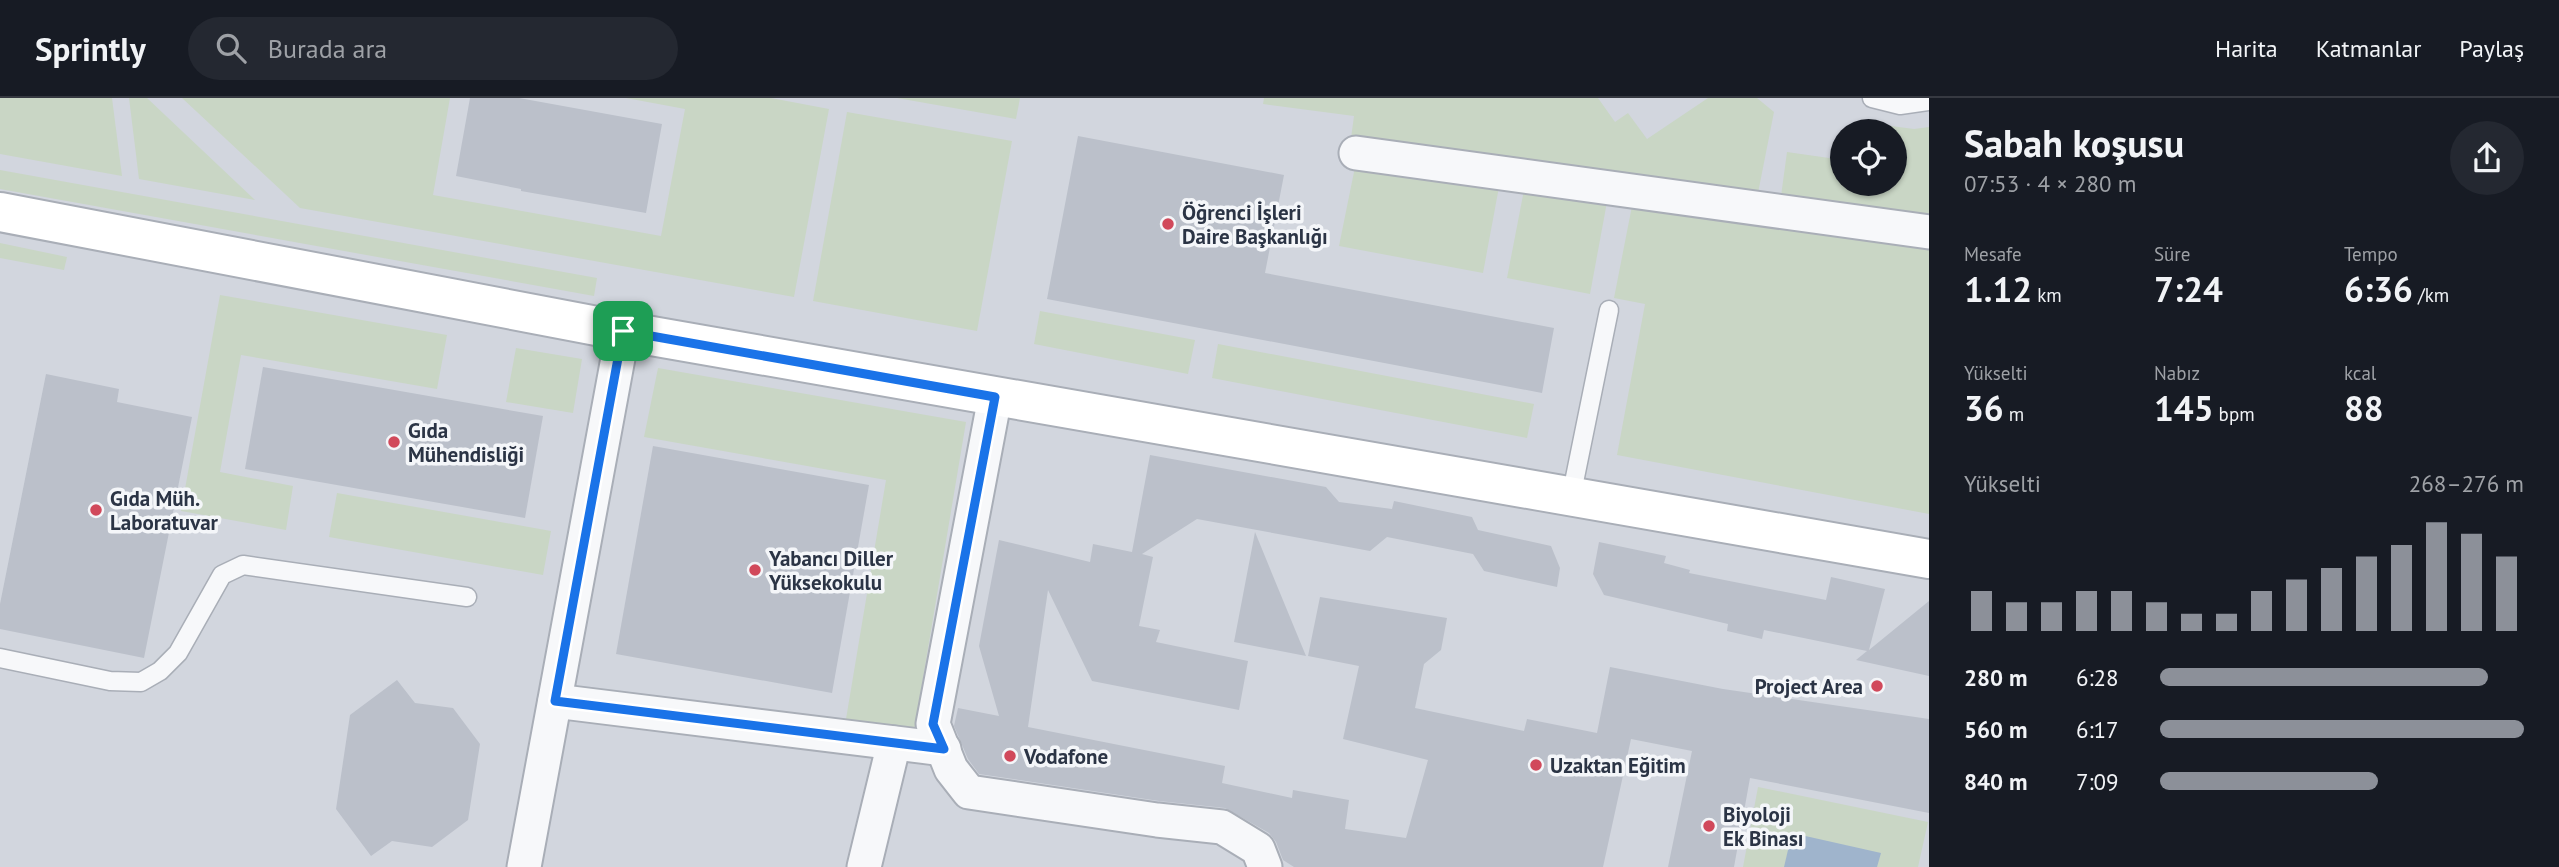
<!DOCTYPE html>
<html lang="tr">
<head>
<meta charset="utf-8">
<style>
	:root { --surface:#171b24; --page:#242831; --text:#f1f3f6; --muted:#9ea1a6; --line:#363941; --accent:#8c9099 }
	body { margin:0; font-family:"PT Sans",sans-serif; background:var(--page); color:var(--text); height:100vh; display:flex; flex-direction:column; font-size:26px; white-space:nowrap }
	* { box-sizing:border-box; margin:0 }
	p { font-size:23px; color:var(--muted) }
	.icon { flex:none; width:38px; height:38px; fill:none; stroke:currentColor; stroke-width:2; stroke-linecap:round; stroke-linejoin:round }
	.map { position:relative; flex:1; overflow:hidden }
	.side { display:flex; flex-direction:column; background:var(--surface); width:630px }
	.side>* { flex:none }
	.fabs { position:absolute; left:1830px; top:21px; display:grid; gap:14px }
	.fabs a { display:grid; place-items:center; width:77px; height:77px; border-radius:50%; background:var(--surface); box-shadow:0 2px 5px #0004; font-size:35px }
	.pin { position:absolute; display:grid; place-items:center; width:60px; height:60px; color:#fff; margin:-30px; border-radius:14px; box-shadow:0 4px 10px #0006 }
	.round { display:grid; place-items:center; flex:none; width:74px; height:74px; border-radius:37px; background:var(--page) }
	.summary { display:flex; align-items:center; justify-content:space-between; height:119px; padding:0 35px }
	h1 { font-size:38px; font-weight:600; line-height:52px }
	.figures { display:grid; grid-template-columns:repeat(3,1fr); gap:10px; height:119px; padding:7px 35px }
	.figures div { display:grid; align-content:center }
	.figures b { font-size:35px; font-weight:600 }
	.figures small { font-size:19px; font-weight:400 }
	.figures p { font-size:19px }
	.chart { height:196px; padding:14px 35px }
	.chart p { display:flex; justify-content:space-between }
	.chart svg { width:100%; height:126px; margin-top:7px; stroke:var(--accent); stroke-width:6 }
	ul { padding:0 35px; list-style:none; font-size:23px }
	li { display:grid; grid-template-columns:112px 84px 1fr; align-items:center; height:52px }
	li i { height:18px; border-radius:9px; background:var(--accent) }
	header { display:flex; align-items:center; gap:42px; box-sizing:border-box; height:98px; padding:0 35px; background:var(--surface); border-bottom:2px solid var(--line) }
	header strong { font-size:33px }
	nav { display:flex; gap:38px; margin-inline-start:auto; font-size:24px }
	.search { width:490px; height:63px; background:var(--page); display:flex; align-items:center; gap:18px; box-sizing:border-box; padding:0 24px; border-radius:38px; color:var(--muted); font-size:26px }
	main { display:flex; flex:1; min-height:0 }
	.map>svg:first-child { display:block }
</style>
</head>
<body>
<header>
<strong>Sprintly</strong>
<div class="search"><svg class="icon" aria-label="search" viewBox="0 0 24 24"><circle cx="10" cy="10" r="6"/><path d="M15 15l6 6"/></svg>Burada ara</div>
<nav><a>Harita</a><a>Katmanlar</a><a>Paylaş</a></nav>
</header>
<main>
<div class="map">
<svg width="1929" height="769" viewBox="0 0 1929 769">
	<rect width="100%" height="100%" fill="#e4e7ec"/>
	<path fill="#d2d6de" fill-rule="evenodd" d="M0,0h1929v769h-1929zM1843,33h52v53h-52z"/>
	<g fill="#c9d6c5">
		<path d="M0,0h112l10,78 -122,-22z"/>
		<path d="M129,0h18l108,102 -116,-21z"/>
		<path d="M182,0h268l-17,97 228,41 24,-127 -59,-11h145l58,11 -35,188 -494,-89z"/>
		<path d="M897,0h123l-4,21z"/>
		<path d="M1264,0h334l17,24 13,-9 19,26 61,-41h49l17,14 -16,81 -407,-55 3,-22 -91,-12z"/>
		<path d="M847,14l165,29 -35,190 -164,-30z"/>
		<path d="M1868,25l46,6 15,-2v90l-148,-21 6,-44 56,8v24h52v-53h-28z"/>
		<path d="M1355,69l144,20 -16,86 -144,-27z"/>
		<path d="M0,72l597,108 -3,18 -594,-107z"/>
		<path d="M1524,92l83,12 -17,92 -83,-16z"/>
		<path d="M1632,108l297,40v268l-312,-59 28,-151 -31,-6z"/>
		<path d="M0,145l67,14 -3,13 -64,-12z"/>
		<path d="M220,197l227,40 -10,54 -196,-34 -21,117 73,14 -7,44 -105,-19z"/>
		<path d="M1040,213l155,29 -7,34 -154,-30z"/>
		<path d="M1218,246l316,60 -7,34 -315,-60z"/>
		<path d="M516,250l66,11 -9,54 -67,-11z"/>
		<path d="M658,270l308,54 -52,310 -68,-13 40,-239 -242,-43z"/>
		<path d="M337,395l214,38 -8,44 -214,-38z"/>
		<path d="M1758,689l170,35 -10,45h-175z"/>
	</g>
	<path fill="#9fb4cc" d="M1792,735l89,20 -4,14h-93z"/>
	<g fill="#bbc0ca">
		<path d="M470,0h49l143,26 -16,89 -125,-22v-2l-65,-13z"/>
		<path d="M1078,38l206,39 -19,98 289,55 -12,65 -495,-94z"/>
		<path d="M263,269l280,49 -18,102 -280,-49z"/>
		<path d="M46,276l73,15 -2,13 75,15 -48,241 -144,-29v-25z"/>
		<path d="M653,348l216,39 -37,208 -216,-39z"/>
		<path d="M1150,357l176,32 13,15 53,7 2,-8 78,16 6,13 73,16 9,22 -3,19 -73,-16 -11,-17 -86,-17 -17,14 -173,-32 -55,35 11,3 -14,69 21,4 -4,12 92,19 -9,49 -147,-29 -44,-91 -20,137 197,39 -3,17 70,15 1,-8 56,10 -4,29 61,9 22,-78 -85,-21 16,-73 -51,-10 12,-59 127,21 -6,32 -17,14 -9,44 109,23 3,-12 70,14 13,-66 113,22 206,30v94l-179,-35 -16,89h-66l24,-116 -61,-12 -28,128h-309l-11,-7 -7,-18 -7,-9 -44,-25 -66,-7 -180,-27 -11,-15 -14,-33 4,-18 41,8 -20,-70 20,-106 91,22 3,-18 39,8z"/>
		<path d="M1255,434l18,44 33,80 -72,-14z"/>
		<path d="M1599,444l67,14 -2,7 26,7 -1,3 137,27 5,-23 54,12 -16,61 60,-49v75l-73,-16 11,-9 -103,-21 -2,9 -35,-8 1,-7 -124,-29 -11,-21z"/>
		<path d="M397,582l18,23 38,5 27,36 -12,76 -36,27 -40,-6 -21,15 -35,-47 14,-94z"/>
	</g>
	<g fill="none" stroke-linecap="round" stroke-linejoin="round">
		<g stroke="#a9aeb7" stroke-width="21">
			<g id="lane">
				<path d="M1872,0l28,7 29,-4"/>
				<path d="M1571,399l38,-187"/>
				<path d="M0,560l110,23 31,1 19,-11 18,-18 44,-78 21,-10 224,32"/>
			</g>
		</g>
		<g stroke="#a9aeb7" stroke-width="37">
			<g id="street">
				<path d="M1356,55l573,79"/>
				<path d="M995,299l-62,327 18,45 18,23 188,28 65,7 36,22 7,18"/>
				<path d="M555,603l389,48"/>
				<path d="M524,769l99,-536"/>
				<path d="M864,769l30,-124"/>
			</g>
		</g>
		<g stroke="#a9aeb7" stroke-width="42">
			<path id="secondary" d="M0,114l623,119 1306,228"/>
		</g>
		<use href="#lane" stroke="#f7f8fa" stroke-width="18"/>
		<use href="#street" stroke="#f7f8fa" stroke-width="33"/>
		<use href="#secondary" stroke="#fff" stroke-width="38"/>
	</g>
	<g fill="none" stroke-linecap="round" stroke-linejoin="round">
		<g stroke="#fff" stroke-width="14">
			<path id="route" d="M623,233l372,66 -62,327 11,25 -389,-48z"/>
		</g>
		<use href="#route" stroke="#1a73e8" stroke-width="9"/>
	</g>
	<g fill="#d1495b" stroke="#f4f6f9" stroke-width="2.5">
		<circle cx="1168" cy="126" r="7"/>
		<circle cx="394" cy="344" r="7"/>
		<circle cx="96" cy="412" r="7"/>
		<circle cx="755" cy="472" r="7"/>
		<circle cx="1877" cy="588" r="7"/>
		<circle cx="1010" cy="658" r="7"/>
		<circle cx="1536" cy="667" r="7"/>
		<circle cx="1709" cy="728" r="7"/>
	</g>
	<g text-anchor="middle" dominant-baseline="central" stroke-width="7" stroke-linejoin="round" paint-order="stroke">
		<g font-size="21" font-weight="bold" fill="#2b3445" stroke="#f4f6f9" text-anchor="start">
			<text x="1182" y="114">Öğrenci İşleri<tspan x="1182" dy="24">Daire Başkanlığı</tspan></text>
			<text x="408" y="332">Gıda<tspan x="408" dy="24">Mühendisliği</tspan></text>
			<text x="110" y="400">Gıda Müh.<tspan x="110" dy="24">Laboratuvar</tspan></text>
			<text x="769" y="460">Yabancı Diller<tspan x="769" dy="24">Yüksekokulu</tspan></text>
			<text x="1863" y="588" text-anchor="end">Project Area</text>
			<text x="1024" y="658">Vodafone</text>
			<text x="1550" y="667">Uzaktan Eğitim</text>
			<text x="1723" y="716">Biyoloji<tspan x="1723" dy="24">Ek Binası</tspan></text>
		</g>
	</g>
</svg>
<div class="fabs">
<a><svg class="icon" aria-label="locate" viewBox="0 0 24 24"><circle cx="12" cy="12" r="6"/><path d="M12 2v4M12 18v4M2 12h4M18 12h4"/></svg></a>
</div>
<div class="pin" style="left:623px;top:233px;background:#1e9e55"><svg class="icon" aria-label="arrive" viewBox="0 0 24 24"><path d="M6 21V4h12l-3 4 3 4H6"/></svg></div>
</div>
<section class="side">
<div class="summary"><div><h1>Sabah koşusu</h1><p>07:53 · 4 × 280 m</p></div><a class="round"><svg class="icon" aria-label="share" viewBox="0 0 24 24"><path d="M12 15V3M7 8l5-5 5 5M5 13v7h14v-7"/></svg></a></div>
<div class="figures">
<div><p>Mesafe</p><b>1.12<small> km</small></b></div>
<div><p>Süre</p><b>7:24</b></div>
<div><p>Tempo</p><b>6:36<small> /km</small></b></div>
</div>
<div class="figures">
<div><p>Yükselti</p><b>36<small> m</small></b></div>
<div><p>Nabız</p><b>145<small> bpm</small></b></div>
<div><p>kcal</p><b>88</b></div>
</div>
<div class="chart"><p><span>Yükselti</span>268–276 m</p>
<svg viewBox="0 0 160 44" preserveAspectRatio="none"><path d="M5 44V30M15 44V34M25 44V34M35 44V30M45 44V30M55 44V34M65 44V38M75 44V38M85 44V30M95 44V26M105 44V22M115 44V18M125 44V14M135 44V6M145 44V10M155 44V18"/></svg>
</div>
<ul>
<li><b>280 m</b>6:28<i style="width:90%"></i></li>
<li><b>560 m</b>6:17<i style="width:100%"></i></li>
<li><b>840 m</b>7:09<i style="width:60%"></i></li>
</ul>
</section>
</main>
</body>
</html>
